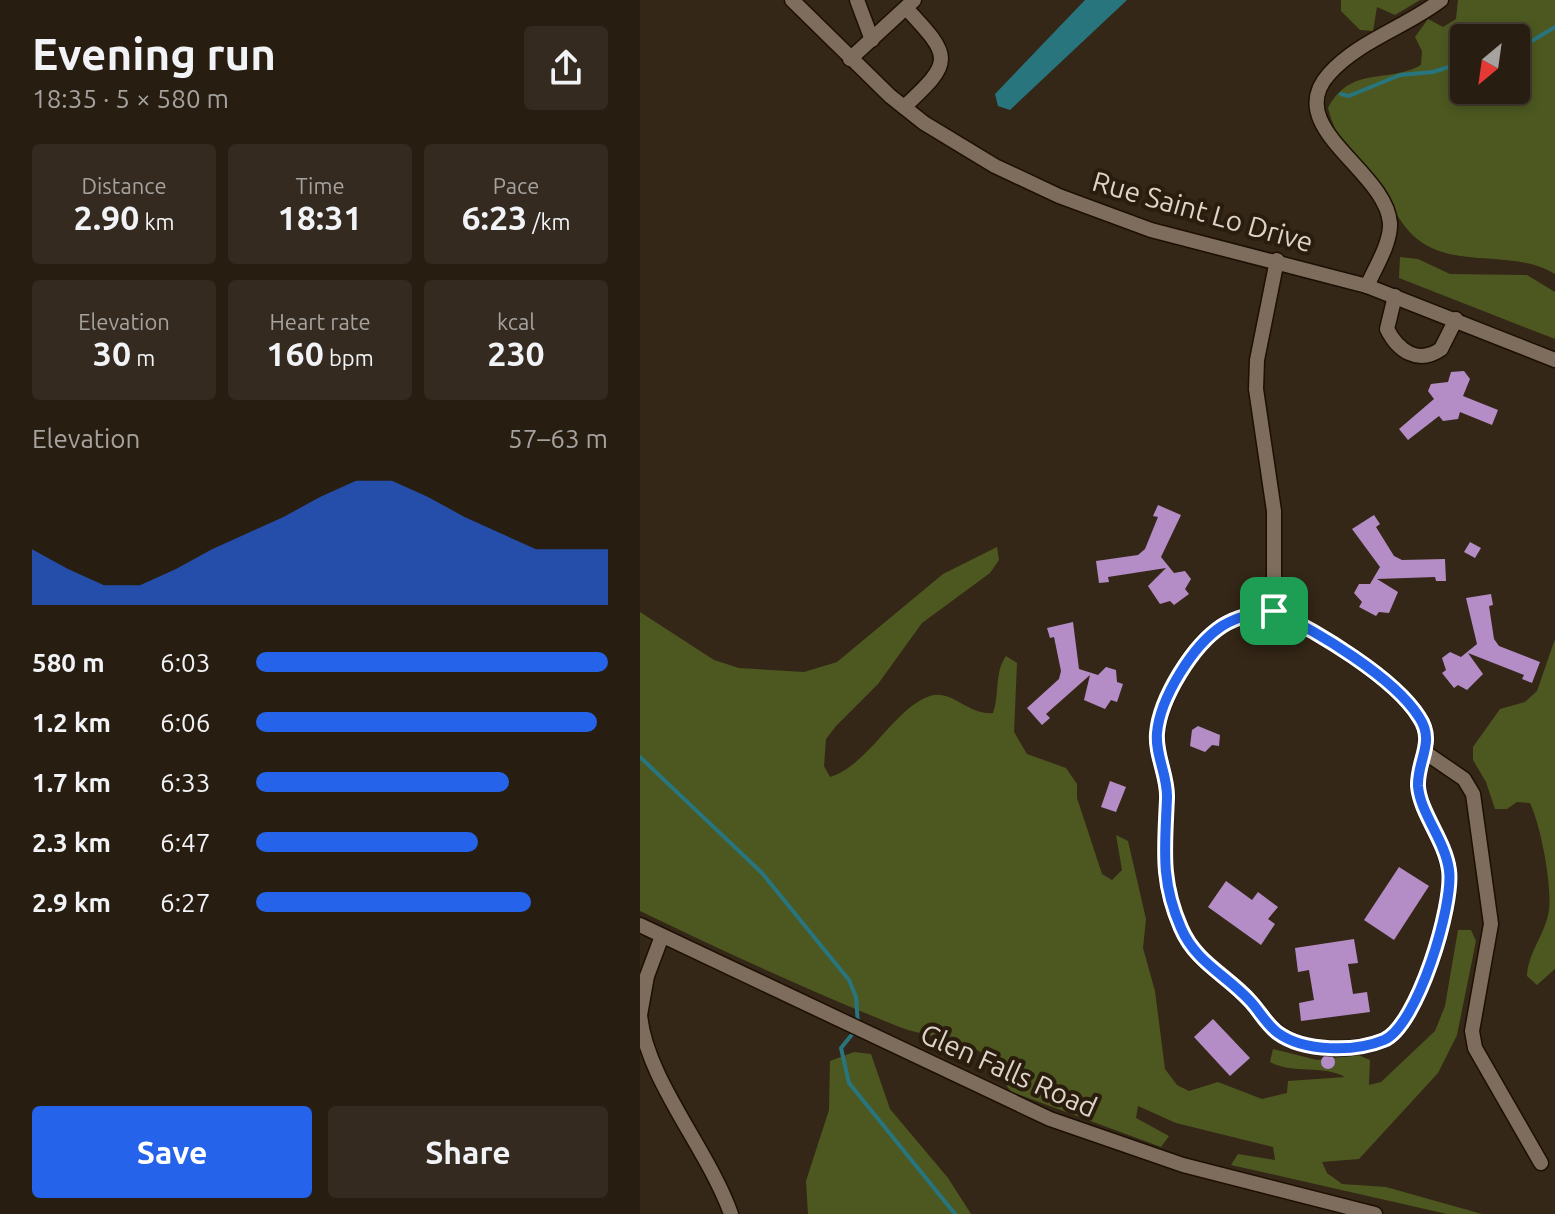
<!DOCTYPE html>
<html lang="en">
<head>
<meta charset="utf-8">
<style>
	:root { --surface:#281d11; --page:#342a1f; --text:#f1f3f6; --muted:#a5a29f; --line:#443b31; --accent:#2563eb }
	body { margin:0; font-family:Ubuntu,sans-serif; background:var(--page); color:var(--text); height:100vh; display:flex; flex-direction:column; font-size:30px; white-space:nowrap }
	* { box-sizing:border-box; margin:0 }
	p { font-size:26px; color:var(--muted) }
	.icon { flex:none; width:44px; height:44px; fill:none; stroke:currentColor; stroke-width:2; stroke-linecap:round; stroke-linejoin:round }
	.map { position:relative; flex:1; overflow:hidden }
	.details { display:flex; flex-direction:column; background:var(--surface); width:640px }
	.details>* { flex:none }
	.needle { width:52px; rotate:209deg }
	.controls { position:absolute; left:810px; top:24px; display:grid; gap:16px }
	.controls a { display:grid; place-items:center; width:80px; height:80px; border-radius:8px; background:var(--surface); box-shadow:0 4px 12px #0003,0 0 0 2px var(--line); font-size:40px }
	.pin { position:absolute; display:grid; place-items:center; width:68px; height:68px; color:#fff; margin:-34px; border-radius:16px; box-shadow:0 4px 12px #0006 }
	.round { display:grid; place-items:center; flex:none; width:84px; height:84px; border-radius:8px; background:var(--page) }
	.overview { display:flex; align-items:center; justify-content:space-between; height:136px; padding:0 32px }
	h1 { font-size:44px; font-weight:600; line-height:60px }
	.figures { display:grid; grid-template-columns:repeat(3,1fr); gap:12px; height:136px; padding:8px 32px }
	.figures div { display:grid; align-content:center; border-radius:8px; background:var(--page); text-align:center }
	.figures b { font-size:34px; font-weight:600 }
	.figures small { font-size:22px; font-weight:400 }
	.figures p { font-size:22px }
	.chart { height:224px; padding:16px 32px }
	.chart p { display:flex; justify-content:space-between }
	.chart svg { width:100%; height:144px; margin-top:8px; fill:var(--accent); opacity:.7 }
	.primary-button { display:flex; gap:16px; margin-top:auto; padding:16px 32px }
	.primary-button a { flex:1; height:92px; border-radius:8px; background:var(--accent); color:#fff; font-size:32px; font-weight:600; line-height:92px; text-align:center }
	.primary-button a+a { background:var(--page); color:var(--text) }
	ul { padding:0 32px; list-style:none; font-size:26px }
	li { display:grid; grid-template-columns:128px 96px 1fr; align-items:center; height:60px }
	li i { height:20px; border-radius:10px; background:var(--accent) }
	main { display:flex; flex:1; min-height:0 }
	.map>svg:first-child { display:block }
</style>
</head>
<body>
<main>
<section class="details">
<div class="overview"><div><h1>Evening run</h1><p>18:35 · 5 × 580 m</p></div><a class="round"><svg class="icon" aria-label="share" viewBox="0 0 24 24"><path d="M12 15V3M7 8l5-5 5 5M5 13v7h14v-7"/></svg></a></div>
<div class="figures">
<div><p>Distance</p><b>2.90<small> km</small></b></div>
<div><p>Time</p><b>18:31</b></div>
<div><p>Pace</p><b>6:23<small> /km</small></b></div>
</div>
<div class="figures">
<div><p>Elevation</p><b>30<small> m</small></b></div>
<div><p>Heart rate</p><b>160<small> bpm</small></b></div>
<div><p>kcal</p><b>230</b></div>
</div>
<div class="chart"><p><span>Elevation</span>57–63 m</p>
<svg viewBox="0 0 160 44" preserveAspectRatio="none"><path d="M0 44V27L10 33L20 38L30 38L40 33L50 27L60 22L70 17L80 11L90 6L100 6L110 11L120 17L130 22L140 27L150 27L160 27V44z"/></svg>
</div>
<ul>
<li><b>580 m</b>6:03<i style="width:100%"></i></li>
<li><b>1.2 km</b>6:06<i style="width:97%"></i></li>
<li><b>1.7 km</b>6:33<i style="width:72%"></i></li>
<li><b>2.3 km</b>6:47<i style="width:63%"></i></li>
<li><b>2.9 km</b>6:27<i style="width:78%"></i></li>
</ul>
<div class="primary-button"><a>Save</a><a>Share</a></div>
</section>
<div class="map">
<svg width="915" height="1214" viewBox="0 0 915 1214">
	<rect width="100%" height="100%" fill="#352717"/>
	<g fill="#4c5820" fill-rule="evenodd">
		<path d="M701,0h79l-25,15 -18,-8 -4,24 -13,-1 -19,-19z"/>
		<path d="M818,0h97v274c-46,-28 -110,0 -148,-45 -13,-15 -20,-36 -32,-52 -22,-29 -37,-30 -47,-69 23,-43 59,-24 93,-43l1,-14 -7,-14 13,-18 15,8 13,-8zM824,38h52v52h-52z"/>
		<path d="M760,257l18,2 32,15 77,1 28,17v47l-156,-61z"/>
		<path d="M357,547l2,13 -9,13 -68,50 -44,61 -42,42 -10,13 -2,27 6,11c39,-12 64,-69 100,-81 22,-7 39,20 63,17 7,-20 1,-40 13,-57l11,7 -3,69 13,22 39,14 11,16v14l25,76 10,6 10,-10 -6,-35 12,6 18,78 -3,29 12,43 10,78 12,16 12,6 29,-9 44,17 25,-6 1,-12 57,-4c-23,-13 -51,-2 -75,-15l3,-13 44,11 41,-5 12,5 -1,25 12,-3 54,-51 10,-25 13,-76h13l5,11 -19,94 -19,38 -79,86 -37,3 5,11 15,11 44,3 96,27h-35l-216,-49 7,-11 37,6 -2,-13 -97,-24 -38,-17 -2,12 33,18 -8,11 -149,-55c-11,-10 -11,-25 -23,-34 -26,-21 -63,-20 -92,-32 -87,-35 -172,-74 -257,-115v-299l74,48 25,8 65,4 33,-10 106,-88z"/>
		<path d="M915,639v330l-18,16 -10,-9c1,-24 19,-43 22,-66 3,-25 -8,-84 -19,-107l-13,-1 -10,7h-12l-9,-27 -13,-22v-13l27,-38 25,-7 12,-11z"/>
		<path d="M214,1052l17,2 19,55 58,69 23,36h-163l-2,-33 23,-71 1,-49z"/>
	</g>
	<path fill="#28757d" d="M445,0h42l-117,110 -12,-4 -3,-12z"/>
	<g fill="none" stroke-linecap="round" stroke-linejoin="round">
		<g stroke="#28757d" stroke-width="4">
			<path d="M876,44h11l28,-17"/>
			<path d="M701,94l8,2 51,-21 33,-3 31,-10"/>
			<path d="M0,757l122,116 87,107 7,17 2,27"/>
			<path d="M214,1032l-13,16 8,35 106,131"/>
		</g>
	</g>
	<g fill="#b48dc7">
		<path d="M824,371l6,8 -7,17 35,14 -6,15 -32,-13 -2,7 -15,2 -4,-5 -31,24 -9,-11 35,-30 -6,-8 3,-7 17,-2 3,-10z"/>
		<path d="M518,505l23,10 -20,42 13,16 11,-2 6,8 -6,10 4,5 -15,11 -4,-4 -10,3 -12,-18 18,-18 -58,9 1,5 -10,1 -3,-22 42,-6 7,-6 13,-32 -5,-1z"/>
		<path d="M734,515l6,9 -4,3 18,29 8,4 43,-1 1,22h-10l-1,-4 -58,2 21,13 -9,21 -10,-1 -3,4 -17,-9 3,-5 -8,-9 5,-9h11l10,-17 -28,-38z"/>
		<path d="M830,542l11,6 -6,10 -11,-6z"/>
		<path d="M851,594l2,11 -4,1 5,33 5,7 41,16 -8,21 -10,-4 2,-4 -56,-22 15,21 -16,16 -9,-5 -4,3 -12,-15 4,-3 -4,-12 8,-6 11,5 16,-13 -11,-46z"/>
		<path d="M433,622l6,47 19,6 8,-8 10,3 1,12 6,2 -6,18 -6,-2 -6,9 -21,-9 6,-25 -44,39 4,4 -8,7 -15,-17 32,-29 2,-8 -7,-34 -4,1 -3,-10z"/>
		<path d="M558,726l22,9 -1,11 -7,-1 -7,7 -15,-6 2,-16z"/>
		<path d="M470,781l16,6 -10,25 -15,-5z"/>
		<path d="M759,867l30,19 -35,54 -30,-20z"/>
		<path d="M586,881l26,19 6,-8 20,15 -10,12 7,5 -14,21 -53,-38z"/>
		<path d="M714,939l4,24 -10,1 5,30 14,-2 3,20 -69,9 -2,-18 15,-3 -5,-30 -11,2 -3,-24z"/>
		<path d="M573,1019l37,39 -20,18 -36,-39z"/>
		<circle cx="688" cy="1062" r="7"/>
	</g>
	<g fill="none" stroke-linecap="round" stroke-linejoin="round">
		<g stroke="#1c0f03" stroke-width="17">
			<g id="minor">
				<path d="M152,0l98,96 34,27 71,43 64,30 92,34 216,56 188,74"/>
				<path d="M217,0l15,40"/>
				<path d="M210,59l64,-59"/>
				<path d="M264,107c50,-46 48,-50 2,-99"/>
				<path d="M727,286c8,-18 24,-43 23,-63 -4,-53 -109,-96 -61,-149 29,-33 77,-47 112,-74"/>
				<path d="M755,296l-8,33c11,22 31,36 54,20l15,-30"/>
				<path d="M634,611c-19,2 -36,5 -52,15 -30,19 -61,72 -65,107 -2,22 11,43 10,65 -2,49 -7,83 14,130 15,35 46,47 70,74 9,10 16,23 28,31 25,19 76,19 105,7 33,-14 70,-135 65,-169 -4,-31 -29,-58 -31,-85 -1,-26 18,-44 1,-69 -25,-40 -103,-86 -145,-106v-100l-18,-122 1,-29 20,-100"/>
				<path d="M786,753l38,26 9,15 18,130 -19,107 3,17 66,115"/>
				<path d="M0,925l410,194 133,46 192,49"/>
				<path d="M0,1015c6,64 68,134 91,199"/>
				<path d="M0,1015l7,-39 15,-40"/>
			</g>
		</g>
		<use href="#minor" stroke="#7e6d5c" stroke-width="14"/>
	</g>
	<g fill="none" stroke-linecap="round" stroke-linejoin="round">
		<g stroke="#fff" stroke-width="16">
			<path id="route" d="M634,611c42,20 120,66 145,106 17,25 -2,43 -1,69 2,27 27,54 31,84 5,35 -32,156 -65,170 -29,12 -80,12 -106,-7 -11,-8 -18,-21 -27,-31 -24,-27 -55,-39 -70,-74 -21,-48 -16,-80 -14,-130 1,-22 -12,-43 -10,-65 3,-35 36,-88 65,-107 16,-10 33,-13 52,-15z"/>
		</g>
		<use href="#route" stroke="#2563eb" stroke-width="10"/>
	</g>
	<g text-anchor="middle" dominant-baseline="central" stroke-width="8" stroke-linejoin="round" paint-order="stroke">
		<g font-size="28" fill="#dcd3c9" stroke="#2a1d0e">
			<text transform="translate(563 211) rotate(16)">Rue Saint Lo Drive</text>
			<text transform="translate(369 1070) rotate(24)">Glen Falls Road</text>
		</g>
	</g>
</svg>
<div class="controls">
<a><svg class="needle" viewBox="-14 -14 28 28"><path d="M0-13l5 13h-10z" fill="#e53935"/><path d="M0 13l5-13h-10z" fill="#a5a29f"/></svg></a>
</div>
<div class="pin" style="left:634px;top:611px;background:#1e9e55"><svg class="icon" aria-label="arrive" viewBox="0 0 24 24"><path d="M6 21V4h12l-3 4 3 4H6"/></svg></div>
</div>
</main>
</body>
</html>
